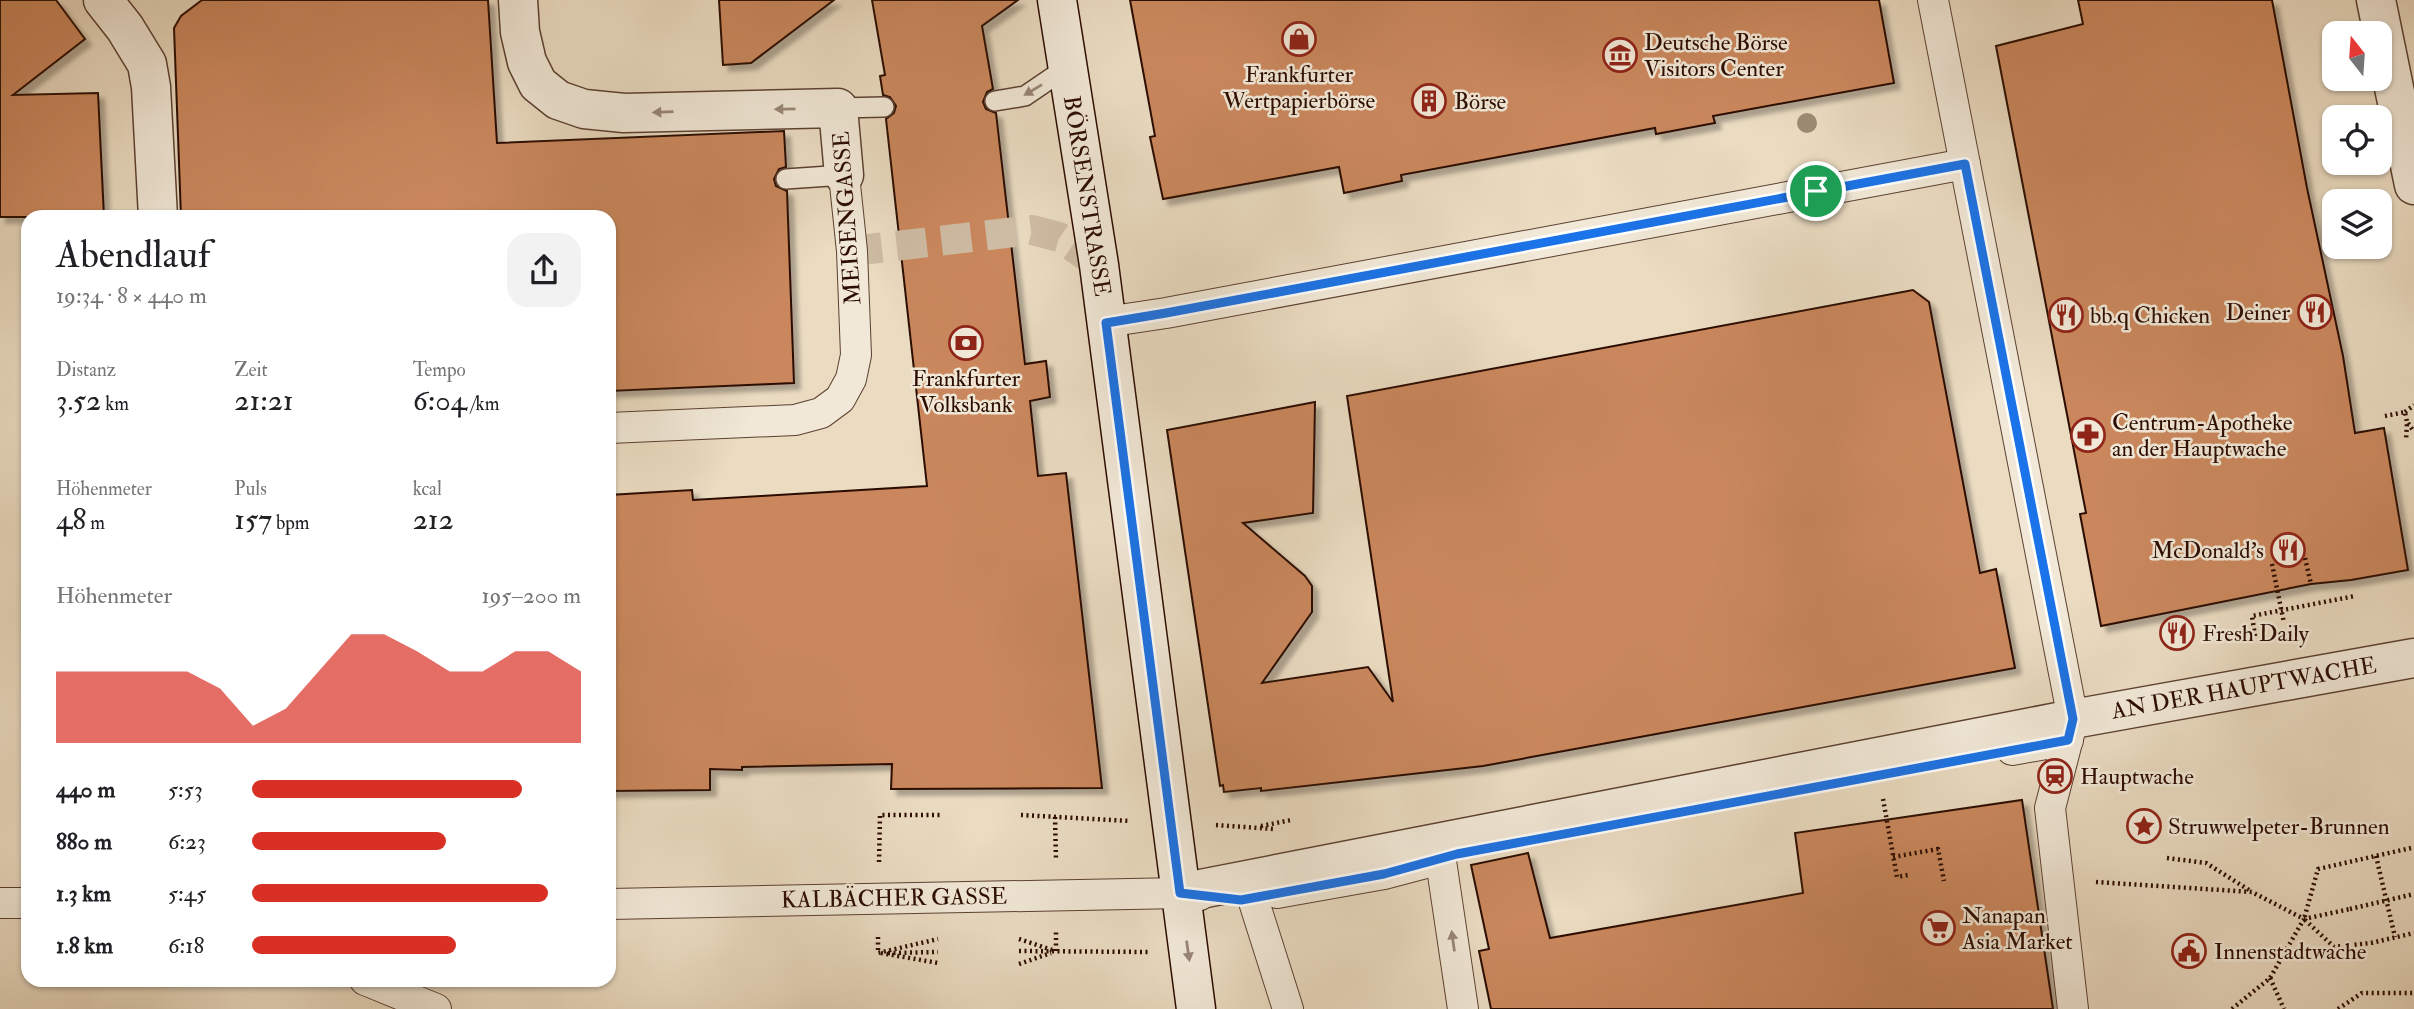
<!DOCTYPE html>
<html lang="de">
<head>
<meta charset="utf-8">
<style>
	:root { --surface:#fff; --page:#f2f2f2; --text:#202124; --muted:#757577; --accent:#d93025 }
	body { margin:0; font-family:"IM FELL Double Pica",serif; background:var(--page); color:var(--text); height:100vh; display:flex; flex-direction:column; font-size:26px; white-space:nowrap }
	* { box-sizing:border-box; margin:0 }
	p { font-size:23px; color:var(--muted) }
	.icon { flex:none; width:38px; height:38px; fill:none; stroke:currentColor; stroke-width:2; stroke-linecap:round; stroke-linejoin:round }
	.map { position:relative; flex:1; overflow:hidden }
	.side { position:absolute; left:21px; top:210px; width:595px; height:777px; display:flex; flex-direction:column; background:var(--surface); border-radius:21px; box-shadow:0 2px 5px #0004 }
	.side>* { flex:none }
	.needle { width:46px; rotate:343deg }
	.fabs { position:absolute; left:2322px; top:21px; display:grid; gap:14px }
	.fabs a { display:grid; place-items:center; width:70px; height:70px; border-radius:14px; background:var(--surface); box-shadow:0 2px 5px #0004; font-size:35px }
	.pin { position:absolute; display:grid; place-items:center; width:60px; height:60px; color:#fff; margin:-30px; border:4px solid #fff; border-radius:50%; box-shadow:0 2px 7px #0007 }
	.round { display:grid; place-items:center; flex:none; width:74px; height:74px; border-radius:21px; background:var(--page) }
	.headline { display:flex; align-items:center; justify-content:space-between; height:119px; padding:0 35px }
	h1 { font-size:38px; font-weight:600; line-height:52px }
	.metrics { display:grid; grid-template-columns:repeat(3,1fr); gap:10px; height:119px; padding:7px 35px }
	.metrics div { display:grid; align-content:center }
	.metrics b { font-size:30px; font-weight:600 }
	.metrics small { font-size:19px; font-weight:400 }
	.metrics p { font-size:19px }
	.chart { height:196px; padding:14px 35px }
	.chart p { display:flex; justify-content:space-between }
	.chart svg { width:100%; height:126px; margin-top:7px; fill:var(--accent); opacity:.7 }
	ul { padding:0 35px; list-style:none; font-size:23px }
	li { display:grid; grid-template-columns:112px 84px 1fr; align-items:center; height:52px }
	li i { height:18px; border-radius:9px; background:var(--accent) }
	.map>svg:first-child { display:block }
</style>
</head>
<body>
<div class="map">
<svg width="2414" height="1009" viewBox="0 0 2414 1009">
	<defs>
		<filter id="shadow"><feDropShadow dx="6" dy="6" stdDeviation="2" flood-color="#0004"/></filter>
	</defs>
	<rect width="100%" height="100%" fill="#eadbc1"/>
	<filter id="stains"><feTurbulence type="fractalNoise" baseFrequency=".00286" numOctaves="4"/><feColorMatrix values="0 0 0 0 .2 0 0 0 0 .09 0 0 0 0 .02 0 0 0 .5 -.17"/></filter>
	<radialGradient id="worn" r=".72"><stop offset=".6" stop-color="#630" stop-opacity="0"/><stop offset="1" stop-color="#630" stop-opacity=".3"/></radialGradient>
	<g fill="#ca875d" stroke="#2c0c01" stroke-width="2" filter="url(#shadow)">
		<path d="M0,0h56l29,39 -72,56 85,-2 6,124h-104z"/>
		<path d="M202,0h286l9,143 287,-12 2,36 -7,2 -5,10 2,7 11,5 7,192 -185,8v-174h-428l-7,-189 7,-12z"/>
		<path d="M719,0h115l-83,63 -28,2z"/>
		<path d="M872,0h146l-36,26 11,63 -6,3 -4,10 3,7 10,4 29,251 21,-3 4,36 -20,4 8,75 28,-3 36,315 -211,1 1,-25 -150,3v3l-32,-1v21l-101,1v-296l83,-5 1,10 234,-14 -41,-367 8,-6 2,-7 -6,-9 -7,-2 -3,-19 5,-1z"/>
		<path d="M1130,0h749l15,83 -181,33 2,7 -59,11 -1,-6 -254,47 1,6 -58,12 -5,-26 -176,32 -13,-62 5,-1z"/>
		<path d="M2078,0h194l35,188 36,168 12,77 29,-5 24,142 -57,10 -40,4 -210,42 -21,-112 6,-1 -90,-467 87,-22z"/>
		<path d="M1913,290l16,12 51,271 16,-4 19,99 -532,98 -222,25v-3l-37,4 -1,-7 -3,1 -53,-356 148,-28 -2,111 -70,10 62,53 7,10v26l-50,71 106,-16 25,35 -46,-306z"/>
		<path d="M2022,800l31,209h-562l-12,-58 10,-2 -18,-84 57,-12 22,85 253,-45 -8,-60z"/>
	</g>
	<g fill="none" stroke-linecap="round" stroke-linejoin="round">
		<path stroke="#cebca4" stroke-width="30" stroke-dasharray="30 15" stroke-linecap="butt" d="M852,251l180,-21 27,7 40,28"/>
		<g stroke="#5c4031" stroke-width="22">
			<g id="service">
				<path d="M995,101l30,-5 41,-28"/>
				<path d="M838,108l46,-1"/>
				<path d="M786,179l58,-4"/>
			</g>
		</g>
		<g stroke="#5c4031" stroke-width="32">
			<g id="pedestrian">
				<path d="M1933,0l140,719 -23,89 23,201"/>
				<path d="M1106,322l60,-9 799,-149"/>
				<path d="M609,428l186,-8 26,-7 19,-14 11,-20 5,-24 -4,-104 -8,-76"/>
				<path d="M2012,750l56,-10"/>
				<path d="M1438,841l25,168"/>
				<path d="M1251,879l3,23 34,107"/>
				<path d="M1277,893l107,-19 53,-14"/>
				<path d="M0,903h28"/>
				<path d="M609,904l571,-11 20,2"/>
				<path d="M365,980l71,29"/>
			</g>
		</g>
		<g stroke="#5c4031" stroke-width="41">
			<g id="minor">
				<path d="M103,0l22,28 22,36 4,23 7,130"/>
				<path d="M518,0l2,32 7,30 11,22 20,16 26,9 40,4 214,-5 6,67"/>
				<path d="M2376,0l38,185"/>
				<path d="M1180,893l893,-174 341,-61"/>
			</g>
		</g>
		<g stroke="#2c0c01" stroke-width="41">
			<path id="secondary" d="M1057,0l42,265 97,744"/>
		</g>
		<g stroke="#2c0c01" stroke-width="4.5" stroke-dasharray="2 3.5" stroke-linecap="butt">
			<path d="M2405,412l9,-7"/>
			<path d="M2385,416l20,-4 2,10 -1,18"/>
			<path d="M2408,423l6,9"/>
			<path d="M2305,558l6,26"/>
			<path d="M2272,564l12,59"/>
			<path d="M2255,636l-3,-20 103,-20"/>
			<path d="M1883,799l14,78 11,-2"/>
			<path d="M1021,815l109,6"/>
			<path d="M1055,817l1,43"/>
			<path d="M1216,825l57,4"/>
			<path d="M1261,826l30,-6"/>
			<path d="M2411,848l-93,21 -14,50 30,28 37,-4 43,-10"/>
			<path d="M2376,856l19,81"/>
			<path d="M1893,857l45,-8 6,32"/>
			<path d="M2167,858l39,5 43,27"/>
			<path d="M879,862l1,-47h61"/>
			<path d="M2096,882l156,10 52,27 46,-10"/>
			<path d="M878,937v16l60,-14"/>
			<path d="M1019,939l33,11"/>
			<path d="M1019,951l129,1"/>
			<path d="M1056,951v-20"/>
			<path d="M881,953l57,10"/>
			<path d="M888,953l50,-1"/>
			<path d="M1019,964l32,-11"/>
			<path d="M2270,978l14,31"/>
			<path d="M2232,1009l38,-31 34,-59"/>
			<path d="M2338,1009l24,-16h52"/>
		</g>
		<use href="#service" stroke="#f1e8d7" stroke-width="19"/>
		<use href="#pedestrian" stroke="#f1e8d7" stroke-width="30"/>
		<use href="#minor" stroke="#f1e8d7" stroke-width="38"/>
		<use href="#secondary" stroke="#f1e8d7" stroke-width="38"/>
		<path stroke="#2c0c01" stroke-width="4.5" stroke-dasharray="2 3.5" stroke-linecap="butt" d="M2350,909l64,-15"/>
	</g>
	<circle fill="#9c8c73" cx="1807" cy="123" r="10"/>
	<defs><path id="oneway-solid" d="M-6-.8H1V-3.2L6.5 0L1 3.2V.8H-6Z" transform="scale(1.75)"/></defs>
	<g fill="#988577">
		<use href="#oneway-solid" transform="translate(1033 90) rotate(149)"/>
		<use href="#oneway-solid" transform="translate(785 109) rotate(179)"/>
		<use href="#oneway-solid" transform="translate(663 112) rotate(178)"/>
		<use href="#oneway-solid" transform="translate(1453 941) rotate(-98)"/>
		<use href="#oneway-solid" transform="translate(1188 951) rotate(82)"/>
	</g>
	<g fill="none" stroke-linecap="round" stroke-linejoin="round">
		<g stroke="#fff" stroke-width="14">
			<path id="route" d="M1965,164l108,555 -5,21 -611,114 -73,20 -143,26 -61,-7 -74,-570 60,-10z"/>
		</g>
		<use href="#route" stroke="#1a73e8" stroke-width="9"/>
	</g>
	<defs>
		<g id="shop-ring" transform="scale(1.75)"><circle r="9.5" fill="#f1e8d7" stroke="#8f2418" stroke-width="1.5"/><path d="M-5-2.5h2.3a2.7 3.5 0 0 1 5.4 0H5L5.5 6h-11ZM-1.5-2.5h3a1.5 2.3 0 0 0-3 0Z" fill="#8f2418"/></g>
		<g id="museum-ring" transform="scale(1.75)"><circle r="9.5" fill="#f1e8d7" stroke="#8f2418" stroke-width="1.5"/><path d="M0-6L6-3V-2H-6V-3ZM-5-1h2V3h-2ZM-1-1h2V3h-2ZM3-1h2V3H3ZM-6 4H6V6H-6Z" fill="#8f2418"/></g>
		<g id="building-ring" transform="scale(1.75)"><circle r="9.5" fill="#f1e8d7" stroke="#8f2418" stroke-width="1.5"/><path d="M-4-6H4V6H1V3H-1V6H-4ZM-2.5-4.3h1.7v1.8h-1.7ZM.8-4.3h1.7v1.8H.8ZM-2.5-1h1.7V.8h-1.7ZM.8-1h1.7V.8H.8Z" fill="#8f2418"/></g>
		<g id="restaurant-ring" transform="scale(1.75)"><circle r="9.5" fill="#f1e8d7" stroke="#8f2418" stroke-width="1.5"/><path d="M-5-6h1v4h1v-4h1v4h1v-4h1v5L-1.5 .5V6h-2V.5L-5-1ZM5-6V6H3V1.5H1.5Q1.5-4 5-6Z" fill="#8f2418"/></g>
		<g id="bank-ring" transform="scale(1.75)"><circle r="9.5" fill="#f1e8d7" stroke="#8f2418" stroke-width="1.5"/><path d="M-6-4H6V4H-6ZM0-2.3a2.3 2.3 0 1 0 0 4.6a2.3 2.3 0 1 0 0-4.6Z" fill="#8f2418"/></g>
		<g id="pharmacy-ring" transform="scale(1.75)"><circle r="9.5" fill="#f1e8d7" stroke="#8f2418" stroke-width="1.5"/><path d="M-2-6h4v4h4v4h-4v4h-4v-4h-4v-4h4Z" fill="#8f2418"/></g>
		<g id="station-ring" transform="scale(1.75)"><circle r="9.5" fill="#f1e8d7" stroke="#8f2418" stroke-width="1.5"/><path d="M-3-6H3Q5-6 5-4V2Q5 4 3 4L4.5 6H3L1.5 4h-3L-3 6H-4.5L-3 4Q-5 4-5 2V-4Q-5-6-3-6ZM-3.5-4v3h7v-3ZM-3.5 1v1.5H-2V1ZM2 1v1.5H3.5V1Z" fill="#8f2418"/></g>
		<g id="sight-ring" transform="scale(1.75)"><circle r="9.5" fill="#f1e8d7" stroke="#8f2418" stroke-width="1.5"/><path d="M0-6L1.8-2.2L6-1.7L2.9 1.2L3.7 5.4L0 3.3L-3.7 5.4L-2.9 1.2L-6-1.7L-1.8-2.2Z" fill="#8f2418"/></g>
		<g id="supermarket-ring" transform="scale(1.75)"><circle r="9.5" fill="#f1e8d7" stroke="#8f2418" stroke-width="1.5"/><path d="M-6-5.5h2.5l.6 2H6L4.5 2H-2.5L-4.4-4H-6ZM-1.5 3.2a1.3 1.3 0 1 0 .1 0ZM3 3.2a1.3 1.3 0 1 0 .1 0Z" fill="#8f2418"/></g>
		<g id="civic-ring" transform="scale(1.75)"><circle r="9.5" fill="#f1e8d7" stroke="#8f2418" stroke-width="1.5"/><path d="M-.6-6.5H3V-4.5H.6V-3L4-1V1h2V6H-6V1h2V-1L-.6-3ZM-1.2 2.5V6h2.4V2.5Z" fill="#8f2418"/></g>
	</defs>
	<g fill-rule="evenodd">
		<use href="#shop-ring" x="1299" y="39"/>
		<use href="#museum-ring" x="1620" y="55"/>
		<use href="#building-ring" x="1429" y="101"/>
		<use href="#restaurant-ring" x="2315" y="312"/>
		<use href="#restaurant-ring" x="2066" y="315"/>
		<use href="#bank-ring" x="966" y="343"/>
		<use href="#pharmacy-ring" x="2088" y="435"/>
		<use href="#restaurant-ring" x="2288" y="550"/>
		<use href="#restaurant-ring" x="2177" y="633"/>
		<use href="#station-ring" x="2055" y="776"/>
		<use href="#sight-ring" x="2144" y="826"/>
		<use href="#supermarket-ring" x="1938" y="928"/>
		<use href="#civic-ring" x="2189" y="951"/>
	</g>
	<g text-anchor="middle" dominant-baseline="central" stroke-width="5" stroke-linejoin="round" paint-order="stroke">
		<g font-size="23" fill="#2c0c01" stroke="#f1e8d7" text-anchor="start">
			<text x="1644" y="42">Deutsche Börse<tspan x="1644" dy="26">Visitors Center</tspan></text>
			<text x="1299" y="74" text-anchor="middle">Frankfurter<tspan x="1299" dy="26">Wertpapierbörse</tspan></text>
			<text x="1454" y="101">Börse</text>
			<text x="2290" y="312" text-anchor="end">Deiner</text>
			<text x="2090" y="315">bb.q Chicken</text>
			<text x="966" y="378" text-anchor="middle">Frankfurter<tspan x="966" dy="26">Volksbank</tspan></text>
			<text x="2112" y="422">Centrum-Apotheke<tspan x="2112" dy="26">an der Hauptwache</tspan></text>
			<text x="2264" y="550" text-anchor="end">McDonald's</text>
			<text x="2202" y="633">Fresh Daily</text>
			<text x="2080" y="776">Hauptwache</text>
			<text x="2168" y="826">Struwwelpeter-Brunnen</text>
			<text x="1962" y="915">Nanapan<tspan x="1962" dy="26">Asia Market</tspan></text>
			<text x="2214" y="951">Innenstadtwache</text>
		</g>
		<g font-size="23" fill="#2c0c01" stroke="#f1e8d7">
			<text transform="translate(1087 196) rotate(81)">BÖRSENSTRASSE</text>
			<text transform="translate(847 218) rotate(-94)">MEISENGASSE</text>
			<text transform="translate(2244 688) rotate(-10)">AN DER HAUPTWACHE</text>
			<text transform="translate(894 898) rotate(-1)">KALBÄCHER GASSE</text>
		</g>
	</g>
	<rect width="100%" height="100%" filter="url(#stains)"/>
	<rect width="100%" height="100%" fill="url(#worn)"/>
</svg>
<div class="fabs">
<a><svg class="needle" viewBox="-14 -14 28 28"><path d="M0-13l5 13h-10z" fill="#e53935"/><path d="M0 13l5-13h-10z" fill="#757577"/></svg></a>
<a><svg class="icon" aria-label="locate" viewBox="0 0 24 24"><circle cx="12" cy="12" r="6"/><path d="M12 2v4M12 18v4M2 12h4M18 12h4"/></svg></a>
<a><svg class="icon" aria-label="layers" viewBox="0 0 24 24"><path d="M12 4l9 5-9 5-9-5zM3 14l9 5 9-5"/></svg></a>
</div>
<div class="pin" style="left:1816px;top:191px;background:#1e9e55"><svg class="icon" aria-label="arrive" viewBox="0 0 24 24"><path d="M6 21V4h12l-3 4 3 4H6"/></svg></div>
<section class="side">
<div class="headline"><div><h1>Abendlauf</h1><p>19:34 · 8 × 440 m</p></div><a class="round"><svg class="icon" aria-label="share" viewBox="0 0 24 24"><path d="M12 15V3M7 8l5-5 5 5M5 13v7h14v-7"/></svg></a></div>
<div class="metrics">
<div><p>Distanz</p><b>3.52<small> km</small></b></div>
<div><p>Zeit</p><b>21:21</b></div>
<div><p>Tempo</p><b>6:04<small> /km</small></b></div>
</div>
<div class="metrics">
<div><p>Höhenmeter</p><b>48<small> m</small></b></div>
<div><p>Puls</p><b>157<small> bpm</small></b></div>
<div><p>kcal</p><b>212</b></div>
</div>
<div class="chart"><p><span>Höhenmeter</span>195–200 m</p>
<svg viewBox="0 0 160 44" preserveAspectRatio="none"><path d="M0 44V19L10 19L20 19L30 19L40 19L50 25L60 38L70 32L80 19L90 6L100 6L110 12L120 19L130 19L140 12L150 12L160 19V44z"/></svg>
</div>
<ul>
<li><b>440 m</b>5:53<i style="width:82%"></i></li>
<li><b>880 m</b>6:23<i style="width:59%"></i></li>
<li><b>1.3 km</b>5:45<i style="width:90%"></i></li>
<li><b>1.8 km</b>6:18<i style="width:62%"></i></li>
</ul>
</section>
</div>
</body>
</html>
